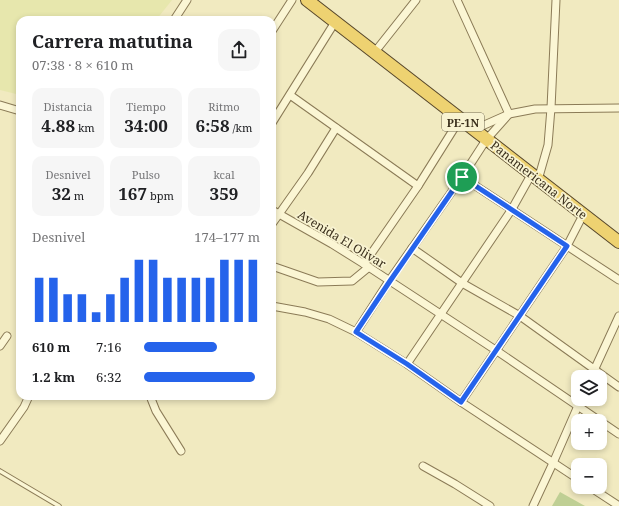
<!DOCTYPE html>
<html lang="es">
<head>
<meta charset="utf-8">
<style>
	:root { --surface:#fff; --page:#f6f6f6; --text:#202124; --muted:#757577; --accent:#2563eb }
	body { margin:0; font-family:"Noto Serif",serif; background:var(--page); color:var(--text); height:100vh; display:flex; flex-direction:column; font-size:15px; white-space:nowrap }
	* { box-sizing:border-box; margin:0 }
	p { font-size:13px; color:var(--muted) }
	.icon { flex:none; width:22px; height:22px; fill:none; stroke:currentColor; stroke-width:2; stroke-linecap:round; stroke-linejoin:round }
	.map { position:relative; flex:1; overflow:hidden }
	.panel { position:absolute; left:16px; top:16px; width:260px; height:384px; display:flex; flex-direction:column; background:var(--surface); border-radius:12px; box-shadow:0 2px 6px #0003 }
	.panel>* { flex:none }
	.tools { position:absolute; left:571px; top:370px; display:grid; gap:8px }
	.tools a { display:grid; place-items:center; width:36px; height:36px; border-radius:8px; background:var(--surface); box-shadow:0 2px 6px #0003; font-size:20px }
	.pin { position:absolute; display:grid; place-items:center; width:34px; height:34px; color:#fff; margin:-17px; border:2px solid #fff; border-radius:50%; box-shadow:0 1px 4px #0007 }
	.round { display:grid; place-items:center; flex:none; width:42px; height:42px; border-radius:12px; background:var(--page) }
	.summary { display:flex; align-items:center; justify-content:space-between; height:68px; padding:0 16px }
	h1 { font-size:18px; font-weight:700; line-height:30px }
	.metrics { display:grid; grid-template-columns:repeat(3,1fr); gap:6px; height:68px; padding:4px 16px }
	.metrics div { display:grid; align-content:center; border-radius:10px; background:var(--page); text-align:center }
	.metrics b { font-size:17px; font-weight:700 }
	.metrics small { font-size:11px; font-weight:400 }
	.metrics p { font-size:11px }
	.chart { height:112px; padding:8px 16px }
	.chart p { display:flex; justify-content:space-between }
	.chart svg { width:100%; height:72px; margin-top:4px; stroke:var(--accent); stroke-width:6 }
	ul { padding:0 16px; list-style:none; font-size:13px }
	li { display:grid; grid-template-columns:64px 48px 1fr; align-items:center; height:30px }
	li i { height:10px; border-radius:5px; background:var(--accent) }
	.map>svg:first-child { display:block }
</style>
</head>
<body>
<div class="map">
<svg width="619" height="506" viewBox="0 0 619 506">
	<rect width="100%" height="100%" fill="#f1eac0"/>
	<path fill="#e7e7ad" d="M0,0h172l-16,20h-136v75l-20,-5z"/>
	<path fill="#bfcf94" d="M560,492l25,14h-33z"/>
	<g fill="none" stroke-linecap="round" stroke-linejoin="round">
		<g stroke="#8b7b57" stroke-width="5.5">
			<path id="service" d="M0,471l59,35"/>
		</g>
		<g stroke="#8b7b57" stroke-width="9">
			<g id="minor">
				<path d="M174,20l13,-20"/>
				<path d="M272,31l20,-31"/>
				<path d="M374,53l42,-53"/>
				<path d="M290,95l128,91"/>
				<path d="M0,105l20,6"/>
				<path d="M272,123l63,-101"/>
				<path d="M473,130l36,-16 26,-5 84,-1"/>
				<path d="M462,177l157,103"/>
				<path d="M538,180l10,-35 3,-37 5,-108"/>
				<path d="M272,210l60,34 32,20 133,87 122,83"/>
				<path d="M272,224l36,-51 28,-45"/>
				<path d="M412,248l50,35 58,33 99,71"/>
				<path d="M364,264l54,-78 42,-67"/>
				<path d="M272,266l46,16 34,-1 17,-14"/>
				<path d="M272,306l33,6 24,7 27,13 51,32 54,38 117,77"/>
				<path d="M356,332l33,-51 73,-104 24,-37 23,-26 -52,-114"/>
				<path d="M0,346l7,-10"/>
				<path d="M407,364l105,-155 19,-34"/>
				<path d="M591,377l28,-61"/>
				<path d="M150,396l6,15 25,40"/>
				<path d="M461,402l106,-156 16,-31"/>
				<path d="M0,441l24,-34 5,-11"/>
				<path d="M423,466l32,18 35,22"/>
				<path d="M590,487l29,19"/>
				<path d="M533,506l20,-43 28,-64"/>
			</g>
		</g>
		<g stroke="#58482c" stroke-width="14">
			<path id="trunk" d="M307,0l312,242"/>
		</g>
		<use href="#service" stroke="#fbf6d4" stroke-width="3.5"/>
		<use href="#minor" stroke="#fbf6d4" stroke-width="7"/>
		<use href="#trunk" stroke="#eed271" stroke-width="12"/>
	</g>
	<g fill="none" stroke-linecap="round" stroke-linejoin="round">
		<g stroke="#fff" stroke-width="8">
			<path id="route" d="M462,177l105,69 -106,156 -54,-38 -51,-32 34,-51z"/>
		</g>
		<use href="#route" stroke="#2563eb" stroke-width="5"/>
	</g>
	<g text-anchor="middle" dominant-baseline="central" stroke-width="3.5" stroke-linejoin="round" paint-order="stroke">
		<rect fill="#f8f3d1" stroke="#736a52" stroke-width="1" x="442" y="113" width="42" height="18" rx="3"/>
		<g font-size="11" font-weight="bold" fill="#3a2f1c">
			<text x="463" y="122">PE-1N</text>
		</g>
		<g font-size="12" fill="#3a2f1c" stroke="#f8f3d1">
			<text transform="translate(539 180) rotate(38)">Panamericana Norte</text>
			<text transform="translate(342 239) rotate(31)">Avenida El Olivar</text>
		</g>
	</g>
</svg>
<div class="tools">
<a><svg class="icon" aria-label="layers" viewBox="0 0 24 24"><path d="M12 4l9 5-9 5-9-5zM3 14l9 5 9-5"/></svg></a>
<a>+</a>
<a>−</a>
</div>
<div class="pin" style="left:462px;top:177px;background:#1e9e55"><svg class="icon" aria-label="arrive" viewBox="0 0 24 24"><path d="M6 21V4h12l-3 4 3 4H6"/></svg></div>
<section class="panel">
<div class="summary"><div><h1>Carrera matutina</h1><p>07:38 · 8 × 610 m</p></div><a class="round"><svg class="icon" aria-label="share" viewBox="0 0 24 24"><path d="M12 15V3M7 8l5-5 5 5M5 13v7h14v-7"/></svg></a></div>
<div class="metrics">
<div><p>Distancia</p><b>4.88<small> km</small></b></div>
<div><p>Tiempo</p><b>34:00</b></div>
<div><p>Ritmo</p><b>6:58<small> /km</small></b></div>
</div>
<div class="metrics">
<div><p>Desnivel</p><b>32<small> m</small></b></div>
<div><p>Pulso</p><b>167<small> bpm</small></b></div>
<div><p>kcal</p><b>359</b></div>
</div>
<div class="chart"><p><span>Desnivel</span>174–177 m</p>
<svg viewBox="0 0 160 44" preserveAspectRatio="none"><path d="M5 44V17M15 44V17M25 44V27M35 44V27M45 44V38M55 44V27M65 44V17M75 44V6M85 44V6M95 44V17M105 44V17M115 44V17M125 44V17M135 44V6M145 44V6M155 44V6"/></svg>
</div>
<ul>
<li><b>610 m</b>7:16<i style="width:63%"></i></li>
<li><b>1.2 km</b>6:32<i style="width:96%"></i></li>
</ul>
</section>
</div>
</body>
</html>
